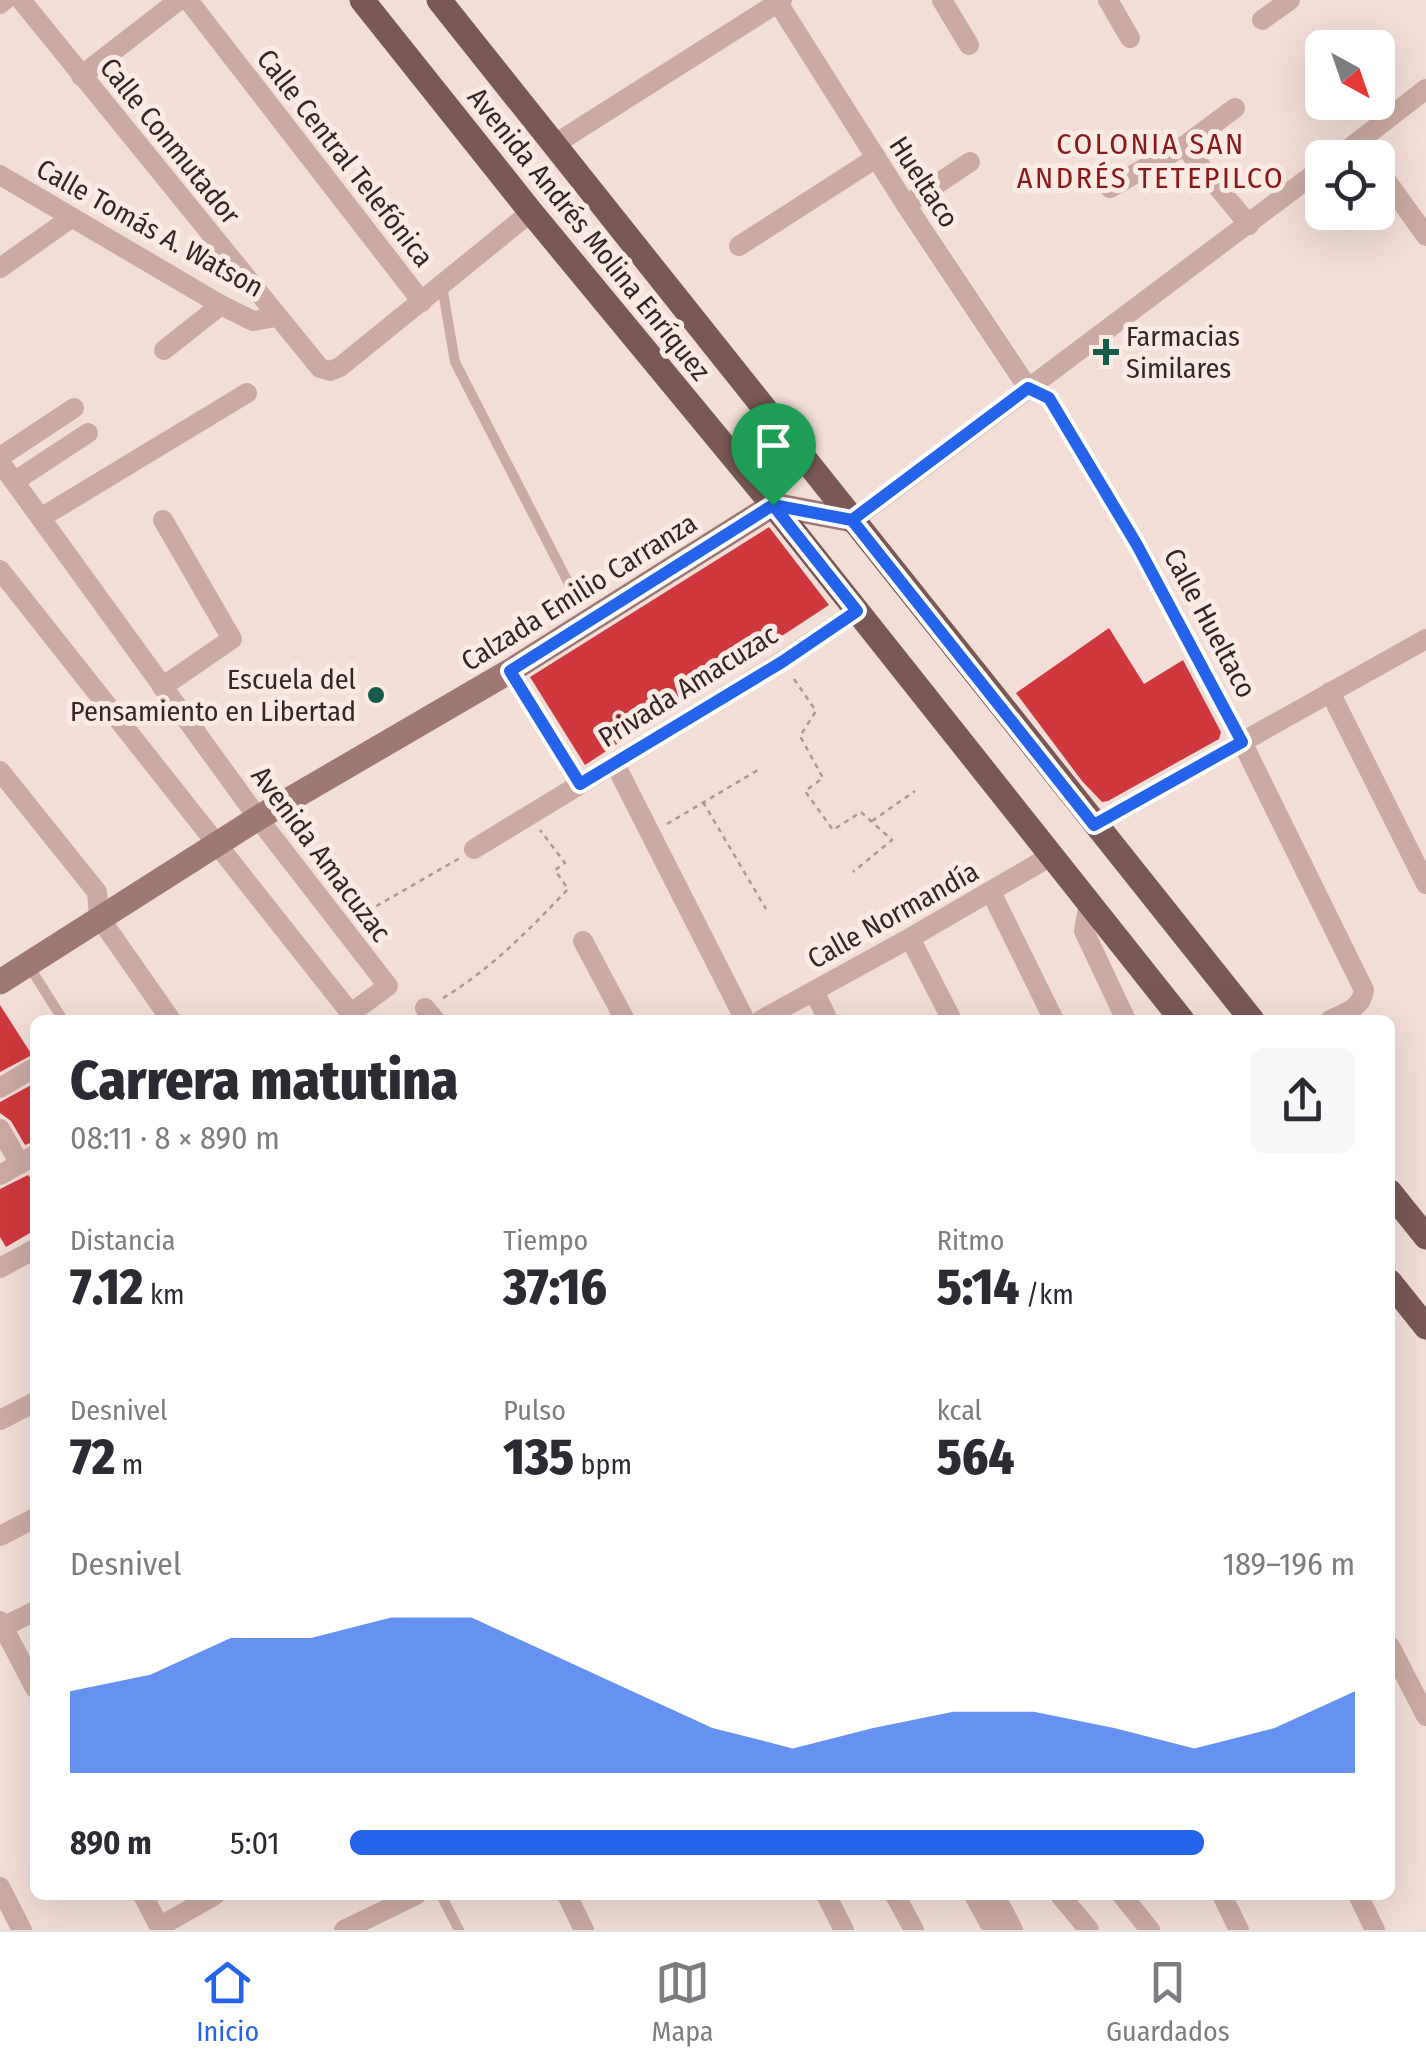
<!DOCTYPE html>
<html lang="es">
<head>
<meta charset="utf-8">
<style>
	:root { --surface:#fff; --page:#f7f7f7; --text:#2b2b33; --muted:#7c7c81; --line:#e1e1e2; --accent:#2563eb }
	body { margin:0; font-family:"Fira Sans Condensed",sans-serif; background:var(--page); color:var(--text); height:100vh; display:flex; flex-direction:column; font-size:38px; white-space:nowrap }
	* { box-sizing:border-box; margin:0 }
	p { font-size:32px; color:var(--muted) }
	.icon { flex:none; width:55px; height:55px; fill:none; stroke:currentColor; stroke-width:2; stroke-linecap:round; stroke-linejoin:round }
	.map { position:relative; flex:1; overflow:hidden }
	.drawer { position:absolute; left:30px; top:1015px; width:1365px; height:885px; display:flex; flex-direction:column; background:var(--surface); border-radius:15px; box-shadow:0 10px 40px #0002 }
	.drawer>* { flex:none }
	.needle { width:65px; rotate:140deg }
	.tools { position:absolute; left:1305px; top:30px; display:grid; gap:20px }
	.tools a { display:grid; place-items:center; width:90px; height:90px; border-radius:15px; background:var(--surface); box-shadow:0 10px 40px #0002; font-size:50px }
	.pin { position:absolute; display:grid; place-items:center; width:85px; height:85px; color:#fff; margin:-102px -42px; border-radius:50% 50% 50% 0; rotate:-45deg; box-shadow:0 0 10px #0007 }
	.pin .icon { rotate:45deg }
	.round { display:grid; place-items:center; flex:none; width:105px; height:105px; border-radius:15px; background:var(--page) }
	.overview { display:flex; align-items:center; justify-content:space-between; height:170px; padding:0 40px }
	h1 { font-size:55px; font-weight:800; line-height:75px }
	.metrics { display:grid; grid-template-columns:repeat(3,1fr); gap:15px; height:170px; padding:10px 40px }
	.metrics div { display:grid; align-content:center }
	.metrics b { font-size:50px; font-weight:800 }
	.metrics small { font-size:28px; font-weight:400 }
	.metrics p { font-size:28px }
	.chart { height:280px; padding:20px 40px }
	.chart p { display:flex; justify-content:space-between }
	.chart svg { width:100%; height:180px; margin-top:10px; fill:var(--accent); opacity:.7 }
	ul { padding:0 40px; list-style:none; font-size:32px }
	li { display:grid; grid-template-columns:160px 120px 1fr; align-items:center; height:75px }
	li i { height:25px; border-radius:12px; background:var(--accent) }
	.tab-bar { display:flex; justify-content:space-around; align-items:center; height:140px; border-top:2px solid var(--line); background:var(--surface); font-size:28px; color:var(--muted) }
	.tab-bar a { display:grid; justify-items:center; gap:5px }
	.tab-bar .on { color:var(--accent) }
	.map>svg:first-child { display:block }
</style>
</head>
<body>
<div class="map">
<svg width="1426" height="1930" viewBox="0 0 1426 1930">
	<rect width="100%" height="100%" fill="#f3ded7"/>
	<g fill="#cf393d">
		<path d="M769,527l60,78 -244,160 -55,-88z"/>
		<path d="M1109,628l35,56 39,-24 38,72 -2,7 -111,62 -6,1 -20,-21 -66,-88z"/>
		<path d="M0,1005l32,50 -32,17z"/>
		<path d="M35,1083v58l-10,4 -14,-24 -11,-8v-11z"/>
		<path d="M28,1175l7,10v45l-29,17 -6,-10v-48z"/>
	</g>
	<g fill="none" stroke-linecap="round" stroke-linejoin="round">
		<g stroke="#b7948d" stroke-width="2.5" stroke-dasharray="5 5" stroke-linecap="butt">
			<path d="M794,679l22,32 -16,25 23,42 -18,13 28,39 28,-18 31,28 -39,32"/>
			<path d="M703,802l63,107"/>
			<path d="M872,821l43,-30"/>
			<path d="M667,824l91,-54"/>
			<path d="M359,916l101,-58"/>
			<path d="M443,998c48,-29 87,-69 125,-109l-13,-19 10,-7 -25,-33"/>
		</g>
		<g stroke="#cbaaa3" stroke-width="10">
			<path d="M442,286l13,76 114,222"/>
			<path d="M29,966l34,54"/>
			<path d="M441,1895l18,35"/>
		</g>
		<g stroke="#cbaaa3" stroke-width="20">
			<path d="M21,0l299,368 10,3 10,-4 191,-155"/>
			<path d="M188,0l234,302"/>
			<path d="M942,0l27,45"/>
			<path d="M1108,0l22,38"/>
			<path d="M778,3l128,202 122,183 21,10 88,147 105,197 122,248c-3,19 -19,23 -34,30"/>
			<path d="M0,4l5,-4"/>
			<path d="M1262,20l28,-20"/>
			<path d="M81,76l98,-76"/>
			<path d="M555,144l227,-144"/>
			<path d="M1184,146l65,79"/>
			<path d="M1337,158l89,-69"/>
			<path d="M1378,169l48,67"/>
			<path d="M0,175l221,130 32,16 23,-4"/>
			<path d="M1110,188l74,-42 51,-38"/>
			<path d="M906,205l64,-43"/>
			<path d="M739,246l137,-88"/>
			<path d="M0,268l71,-50"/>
			<path d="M164,350l57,-45"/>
			<path d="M0,457l74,-49"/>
			<path d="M0,462l258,356 130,168 -37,27"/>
			<path d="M15,481l73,-48"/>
			<path d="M42,517l205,-124"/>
			<path d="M853,520l469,-352"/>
			<path d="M0,570l356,450"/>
			<path d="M510,671l70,113"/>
			<path d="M162,687l70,-48 -69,-119"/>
			<path d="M1330,692l96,192"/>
			<path d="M615,764l130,256"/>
			<path d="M0,771l97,121 2,25 72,103"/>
			<path d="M1094,825l332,-186"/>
			<path d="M474,849l307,-187 76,-51"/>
			<path d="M991,892l63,128"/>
			<path d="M1089,902l-5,29 42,89"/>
			<path d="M910,938l42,82"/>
			<path d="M583,941l42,79"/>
			<path d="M814,991l14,29"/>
			<path d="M425,1008l10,12"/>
			<path d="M761,1020l149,-82 141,-82"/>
			<path d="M0,1088l32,-19"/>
			<path d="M0,1129l20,35"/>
			<path d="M0,1175l35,-20"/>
			<path d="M0,1268l35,-19"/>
			<path d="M0,1420l35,-18"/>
			<path d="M0,1536l35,-18"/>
			<path d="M0,1621l35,67"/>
			<path d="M3,1627l32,-16"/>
			<path d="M1390,1646l36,70"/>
			<path d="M0,1887l22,43"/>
			<path d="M143,1895l18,35"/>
			<path d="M567,1895l17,35"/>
			<path d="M826,1895l18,35"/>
			<path d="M895,1895l19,35"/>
			<path d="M974,1895l19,35"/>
			<path d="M995,1895l18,35"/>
			<path d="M1060,1895l29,35"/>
			<path d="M1122,1895l28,35"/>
			<path d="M1222,1895l17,35"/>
			<path d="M1358,1895l17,35"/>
			<path d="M159,1927l56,-32"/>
			<path d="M344,1930l72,-35"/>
		</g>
		<path stroke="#9f7874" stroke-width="25" d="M0,982l258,-164 252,-147 263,-166 80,15"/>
		<g stroke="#795855" stroke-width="25">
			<path d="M362,0l169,212 242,293 409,515"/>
			<path d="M439,0l813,1020"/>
			<path d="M1390,1192l36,45"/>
			<path d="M1390,1282l36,45"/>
		</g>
	</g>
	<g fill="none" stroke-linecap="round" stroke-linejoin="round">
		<g stroke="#fff" stroke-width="20">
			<path id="route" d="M773,505l-263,166 70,113 202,-122 75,-51 -84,-106 79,15 242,305 148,-83 -105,-197 -88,-147 -21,-10 -176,132 -79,-15"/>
		</g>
		<use href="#route" stroke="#2563eb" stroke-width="12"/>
	</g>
	<g fill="#185a4d" stroke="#faeae4" stroke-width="4">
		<path d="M1101 337h10v10h10v10h-10v10h-10v-10h-10v-10h10z"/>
		<circle cx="376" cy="695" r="10"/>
	</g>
	<g text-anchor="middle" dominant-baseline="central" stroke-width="10" stroke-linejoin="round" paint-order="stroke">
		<g font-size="28" fill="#362625" stroke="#faeae4">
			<text transform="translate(170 141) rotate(51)">Calle Conmutador</text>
			<text transform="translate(345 158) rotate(52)">Calle Central Telefónica</text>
			<text transform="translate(924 182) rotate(57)">Hueltaco</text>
			<text transform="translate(150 228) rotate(29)">Calle Tomás A. Watson</text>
			<text transform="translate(589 234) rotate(51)">Avenida Andrés Molina Enríquez</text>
			<text transform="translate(579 592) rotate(-32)">Calzada Emilio Carranza</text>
			<text transform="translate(1210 623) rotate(62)">Calle Hueltaco</text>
			<text transform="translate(688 686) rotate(-32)">Privada Amacuzac</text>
			<text transform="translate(321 854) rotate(53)">Avenida Amacuzac</text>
			<text transform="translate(893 915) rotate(-29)">Calle Normandía</text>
		</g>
		<g font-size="28" fill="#362625" stroke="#faeae4" text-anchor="start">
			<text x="1126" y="336">Farmacias<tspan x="1126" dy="32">Similares</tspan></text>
			<text x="356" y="679" text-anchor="end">Escuela del<tspan x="356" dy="32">Pensamiento en Libertad</tspan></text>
		</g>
		<g font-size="30" letter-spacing="2.5" fill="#8a191c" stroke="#faeae4">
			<text x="1151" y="144">COLONIA SAN<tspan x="1151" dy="34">ANDRÉS TETEPILCO</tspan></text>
		</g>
	</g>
</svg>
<div class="tools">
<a><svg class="needle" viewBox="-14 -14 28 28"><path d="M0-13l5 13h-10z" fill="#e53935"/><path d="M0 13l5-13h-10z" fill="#7c7c81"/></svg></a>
<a><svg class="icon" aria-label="locate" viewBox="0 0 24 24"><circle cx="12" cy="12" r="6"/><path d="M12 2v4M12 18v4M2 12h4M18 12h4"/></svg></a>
</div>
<div class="pin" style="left:773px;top:505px;background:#1e9e55"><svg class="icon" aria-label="arrive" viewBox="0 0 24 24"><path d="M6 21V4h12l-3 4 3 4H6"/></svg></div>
<section class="drawer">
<div class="overview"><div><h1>Carrera matutina</h1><p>08:11 · 8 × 890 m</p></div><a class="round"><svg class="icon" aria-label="share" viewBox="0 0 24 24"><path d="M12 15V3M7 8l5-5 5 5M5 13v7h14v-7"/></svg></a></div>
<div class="metrics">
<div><p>Distancia</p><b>7.12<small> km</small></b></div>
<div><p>Tiempo</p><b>37:16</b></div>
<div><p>Ritmo</p><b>5:14<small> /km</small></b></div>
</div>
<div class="metrics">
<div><p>Desnivel</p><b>72<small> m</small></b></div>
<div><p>Pulso</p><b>135<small> bpm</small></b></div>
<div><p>kcal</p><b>564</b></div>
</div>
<div class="chart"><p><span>Desnivel</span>189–196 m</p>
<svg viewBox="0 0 160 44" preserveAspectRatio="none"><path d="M0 44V24L10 20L20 11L30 11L40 6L50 6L60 15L70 24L80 33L90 38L100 33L110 29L120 29L130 33L140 38L150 33L160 24V44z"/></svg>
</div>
<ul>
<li><b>890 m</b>5:01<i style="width:85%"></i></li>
</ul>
</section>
</div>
<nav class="tab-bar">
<a class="on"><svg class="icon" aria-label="home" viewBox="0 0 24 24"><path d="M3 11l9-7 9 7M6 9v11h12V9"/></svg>Inicio</a>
<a><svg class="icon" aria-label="map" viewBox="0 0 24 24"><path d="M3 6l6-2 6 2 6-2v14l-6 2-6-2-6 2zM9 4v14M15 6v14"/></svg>Mapa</a>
<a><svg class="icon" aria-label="saved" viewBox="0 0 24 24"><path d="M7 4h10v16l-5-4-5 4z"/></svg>Guardados</a>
</nav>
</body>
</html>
